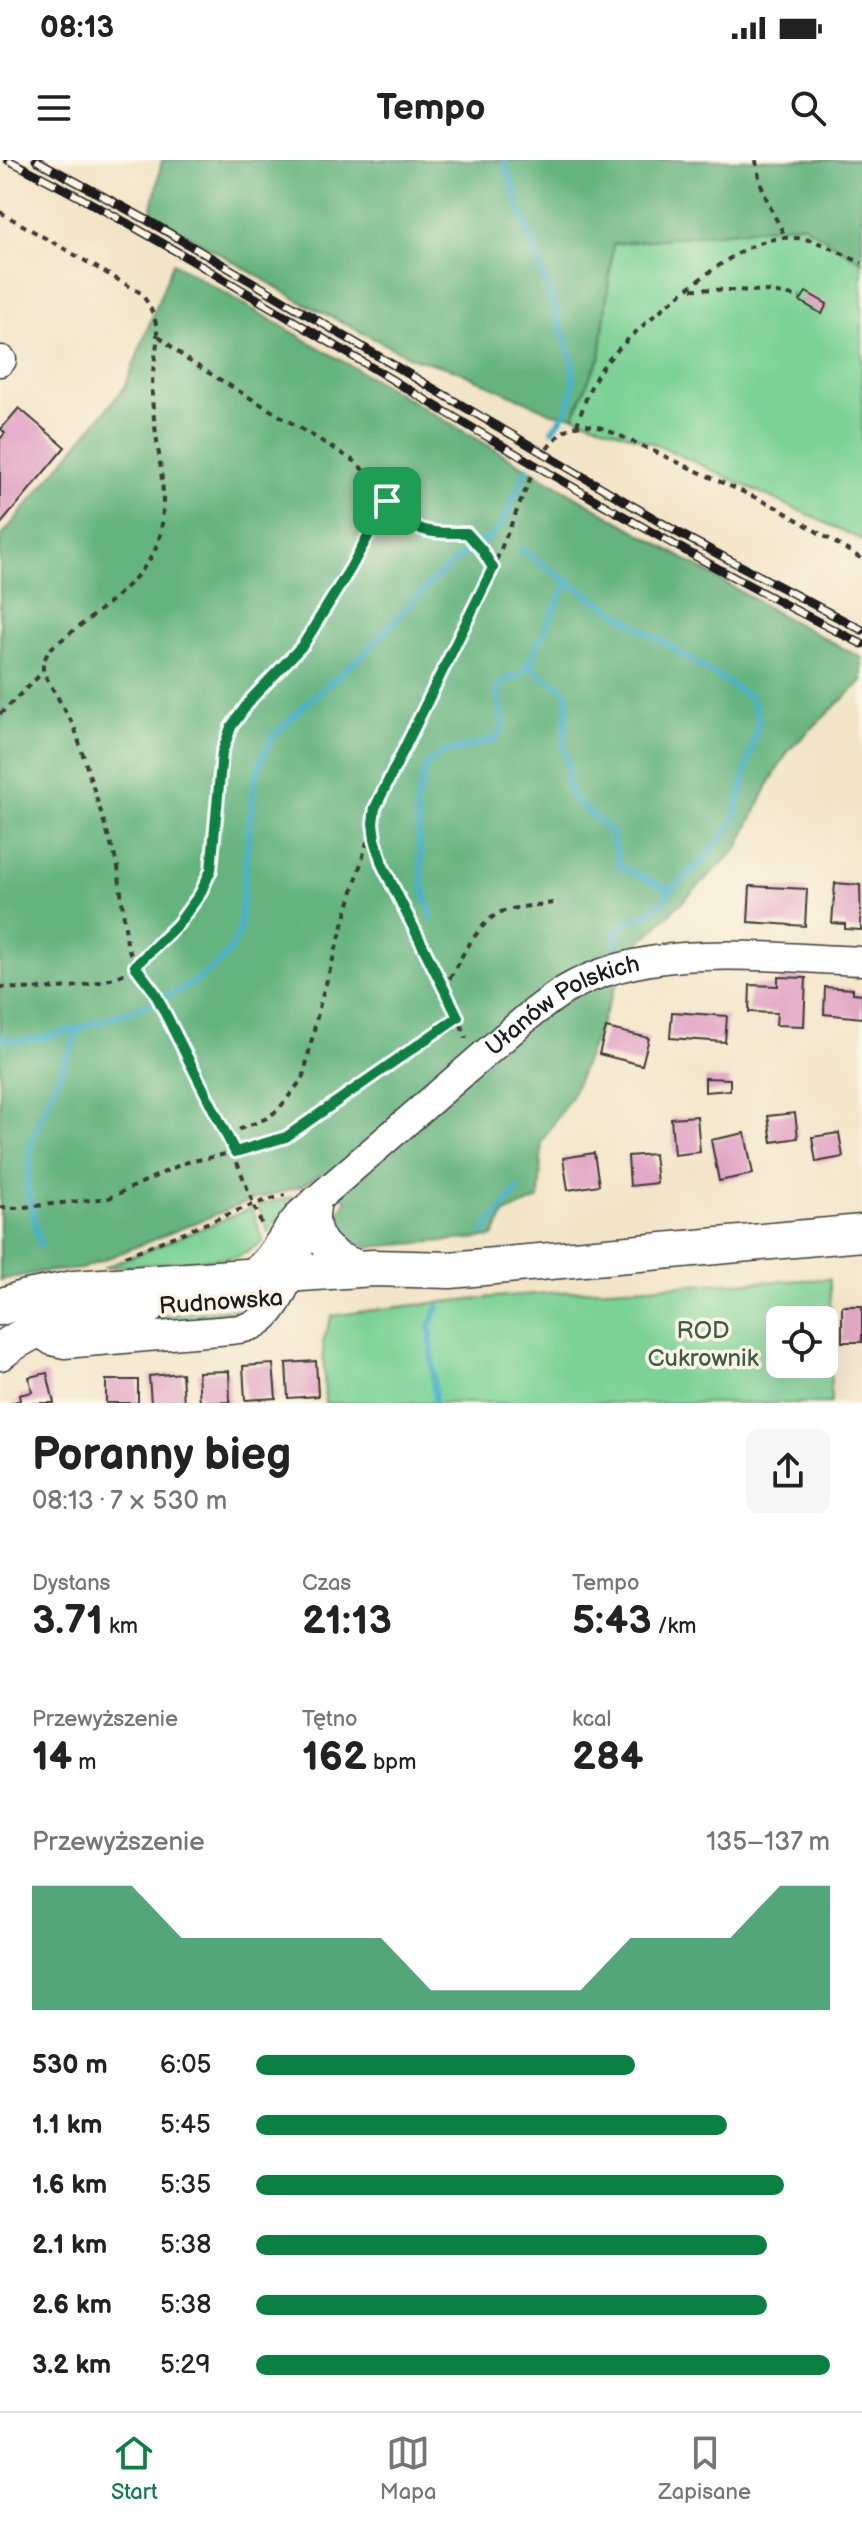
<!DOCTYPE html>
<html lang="pl">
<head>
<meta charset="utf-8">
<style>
	:root { --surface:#fff; --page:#f6f6f6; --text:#222; --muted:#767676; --line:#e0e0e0; --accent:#0b8043 }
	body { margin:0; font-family:"Balsamiq Sans",sans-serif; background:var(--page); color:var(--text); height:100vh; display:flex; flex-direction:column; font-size:30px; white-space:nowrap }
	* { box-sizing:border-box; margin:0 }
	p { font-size:26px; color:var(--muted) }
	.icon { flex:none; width:44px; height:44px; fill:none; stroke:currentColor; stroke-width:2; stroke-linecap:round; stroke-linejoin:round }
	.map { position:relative; height:1243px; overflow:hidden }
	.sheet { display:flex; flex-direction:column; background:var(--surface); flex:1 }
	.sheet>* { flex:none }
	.fabs { position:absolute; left:766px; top:1146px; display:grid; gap:16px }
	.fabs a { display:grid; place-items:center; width:72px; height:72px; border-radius:12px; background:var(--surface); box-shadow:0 8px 32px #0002; font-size:40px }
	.pin { position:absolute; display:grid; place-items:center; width:68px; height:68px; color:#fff; margin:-34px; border-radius:16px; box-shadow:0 4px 12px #0006 }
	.round { display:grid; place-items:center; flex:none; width:84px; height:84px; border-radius:12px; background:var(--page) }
	.overview { display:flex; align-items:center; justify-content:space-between; height:136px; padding:0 32px }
	h1 { font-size:44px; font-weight:700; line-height:60px }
	.stats { display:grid; grid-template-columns:repeat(3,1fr); gap:12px; height:136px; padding:8px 32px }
	.stats div { display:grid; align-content:center }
	.stats b { font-size:40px; font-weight:700 }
	.stats small { font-size:22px; font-weight:400 }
	.stats p { font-size:22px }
	.chart { height:224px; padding:16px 32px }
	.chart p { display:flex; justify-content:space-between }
	.chart svg { width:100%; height:144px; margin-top:8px; fill:var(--accent); opacity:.7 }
	ul { padding:0 32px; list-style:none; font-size:26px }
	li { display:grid; grid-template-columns:128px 96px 1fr; align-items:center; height:60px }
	li i { height:20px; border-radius:10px; background:var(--accent) }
	.status { display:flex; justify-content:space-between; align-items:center; height:56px; padding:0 40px; background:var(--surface); direction:ltr }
	.status svg { height:22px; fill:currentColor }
	header { display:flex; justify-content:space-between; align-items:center; height:104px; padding:0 32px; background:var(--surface); font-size:36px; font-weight:700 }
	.menu { display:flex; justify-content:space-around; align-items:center; height:112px; border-top:2px solid var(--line); background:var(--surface); font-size:22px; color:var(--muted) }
	.menu a { display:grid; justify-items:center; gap:4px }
	.menu .selected { color:var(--accent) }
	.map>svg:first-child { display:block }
</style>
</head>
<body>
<div class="status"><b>08:13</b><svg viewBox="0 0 49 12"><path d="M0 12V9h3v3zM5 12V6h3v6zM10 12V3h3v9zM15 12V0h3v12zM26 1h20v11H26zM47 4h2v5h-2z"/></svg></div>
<header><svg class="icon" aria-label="menu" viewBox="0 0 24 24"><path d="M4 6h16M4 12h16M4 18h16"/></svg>Tempo<svg class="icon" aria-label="search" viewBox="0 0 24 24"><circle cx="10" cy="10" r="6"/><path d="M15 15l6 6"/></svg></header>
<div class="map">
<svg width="862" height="1243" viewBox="0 0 862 1243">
	<rect width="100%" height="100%" fill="#fcf5e5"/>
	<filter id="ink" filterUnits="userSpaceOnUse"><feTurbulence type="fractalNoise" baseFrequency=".0125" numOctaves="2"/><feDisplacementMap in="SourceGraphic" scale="16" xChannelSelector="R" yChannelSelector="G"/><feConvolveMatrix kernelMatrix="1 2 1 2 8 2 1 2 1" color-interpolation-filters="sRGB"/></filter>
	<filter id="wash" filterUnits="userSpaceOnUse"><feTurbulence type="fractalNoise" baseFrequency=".006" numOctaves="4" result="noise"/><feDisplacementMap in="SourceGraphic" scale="32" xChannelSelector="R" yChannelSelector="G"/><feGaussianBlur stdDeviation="1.8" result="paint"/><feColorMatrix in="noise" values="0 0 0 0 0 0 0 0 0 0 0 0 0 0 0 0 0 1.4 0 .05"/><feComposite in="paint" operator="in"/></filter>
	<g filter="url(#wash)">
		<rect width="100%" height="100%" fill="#f2e4c6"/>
		<g fill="#7cd296" stroke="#4c7759" stroke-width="2" fill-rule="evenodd">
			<path d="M802,64l60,38v278l-202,-94 -86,-30 17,-42 9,-15 13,-115z"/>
			<path d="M294,1037l-26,35 -10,-27z"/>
			<path d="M252,1048l11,34 -26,15 -134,11z"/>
			<path d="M830,1119l1,124h-506l-2,-61 9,-26c165,-25 331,-30 498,-37zM780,1160h44v44h-44z"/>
			<path d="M264,1147l-9,10 -196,14 119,-17z"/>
		</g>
		<g fill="#65b47f" stroke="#40684e" stroke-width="2">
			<path d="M162,0h700v102l-60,-38 -189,20 -13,115 -9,15 -17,42 -22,-3 -99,-44 -41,-11 -112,-57 -149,-88z"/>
			<path d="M173,103l613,355 76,40v23l-73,69 -22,37 -29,61 -109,105 -57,142 -30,46 -3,58 -34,14 -12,24 -124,10 -23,-6 -11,-11v-11l12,-19 -28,-25 -17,11 -53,15 -168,68 -40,3 -41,8v-742l125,-151z"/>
		</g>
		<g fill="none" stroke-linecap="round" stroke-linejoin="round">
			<g stroke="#4ab1c9" stroke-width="6">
				<path d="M504,0l68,199c3,32 2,47 -20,71"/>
				<path d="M521,389l41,29 188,119 9,21 -25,102 -27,36 -37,34 -5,9 -21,17 -14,4 -15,13 3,19"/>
				<path d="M568,421l-38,80c11,22 23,15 38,33l-4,51 5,20 -3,12 5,18 8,9 32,27 8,35 51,24"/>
				<path d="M432,758l-9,-31 -7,-84 11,-40 14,-9 55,-15 8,-16 -7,-33 6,-9 16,-5 11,-15"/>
				<path d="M0,877c25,10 60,-4 85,-11 50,-16 134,-39 154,-94l14,-142 7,-28 12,-25 35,-34 58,-50 59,-64 32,-29 36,-25 10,-11 25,-56"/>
				<path d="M483,1072l35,-43"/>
				<path d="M40,1085l-13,-58 5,-49 48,-111"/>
				<path d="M435,1243l-5,-77 8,-19"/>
			</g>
		</g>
		<g id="blocks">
			<g fill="#dd97bf">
				<path d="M806,132l21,12 -5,10 -22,-13z"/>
				<path d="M19,248l46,39 -65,78v-86l5,-6 -4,-4z"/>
				<path d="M835,723l25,2 1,45 -16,-1v-5l-13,-1z"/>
				<path d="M750,726l57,3 -2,37 -57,-4z"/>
				<path d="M778,817l28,1 -2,48 -28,-1 1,-12 -28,-1 1,-27 28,1z"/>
				<path d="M825,827l28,2v4l9,1v24l-38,-4z"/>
				<path d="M672,852l55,4 -2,26 -55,-4z"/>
				<path d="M606,868l43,10 -7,27 -43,-11z"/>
				<path d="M705,918l25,1v11l-25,2z"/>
				<path d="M795,953l3,25 -26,4 -4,-26z"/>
				<path d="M697,956l3,36 -26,3 -3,-37z"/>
				<path d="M745,973l8,41 -34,7 -8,-41z"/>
				<path d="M839,973l4,24 -27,5 -4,-25z"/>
				<path d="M594,993l5,32 -31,5 -5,-32z"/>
				<path d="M654,994l3,29 -27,3 -2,-30z"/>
				<rect x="842" y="1146" width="20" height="36"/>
				<path d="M316,1201l2,35 -30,2 -2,-35z"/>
				<path d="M273,1204l3,34 -31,2 -2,-34z"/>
				<path d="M229,1211l1,31 -30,1 -2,-31z"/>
				<path d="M47,1213l7,30h-43l9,-3 -1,-5 13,-3 -3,-15z"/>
				<path d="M182,1213l2,30h-33l-2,-27z"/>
				<rect x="106" y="1220" width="32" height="23"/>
			</g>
		</g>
	</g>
	<g filter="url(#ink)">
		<use href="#blocks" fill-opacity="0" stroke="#3c3a36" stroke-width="2"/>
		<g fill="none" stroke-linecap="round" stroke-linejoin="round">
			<g stroke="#3c3a36" stroke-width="31">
				<g id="minor">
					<path d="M0,202l2,-2"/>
					<path d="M316,1047c-7,36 22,53 52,60"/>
					<path id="s1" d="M244,1118c28,-14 36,-43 57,-65l229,-198c11,-8 23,-18 35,-25 85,-50 202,-32 297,-29"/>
					<path d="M34,1169l18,12 12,3 166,-14c11,-1 21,-2 30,-9 28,-19 40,-83 53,-113"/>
				</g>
			</g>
			<g stroke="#3c3a36" stroke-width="39">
				<g id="major">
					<path d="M0,1147l23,-8 51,-10 299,-21 77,2 412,-37"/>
					<path d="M0,1192c43,-34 94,-41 147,-45"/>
				</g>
			</g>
			<g stroke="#3c3a36" stroke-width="4" stroke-dasharray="6 6" stroke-linecap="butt">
				<path d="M756,0c3,29 17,53 30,78"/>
				<path d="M0,52l141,81c29,40 10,57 11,100 1,34 10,68 11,103 0,14 0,29 -4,43 -11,42 -77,83 -110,111l-6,13v9l31,54 44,141 9,77 8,22 19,25 67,131 42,106"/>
				<path d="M692,129l73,2 35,6"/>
				<path d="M159,176l27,23 170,103c19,20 47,66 73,71 12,2 26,0 38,0l15,17 11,18"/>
				<path d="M577,265c6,-17 11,-36 21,-51 20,-34 118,-112 154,-128 13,-6 27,-9 42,-8 23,0 47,16 68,25"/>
				<path d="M547,289c17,-23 32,-29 58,-20l173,79 84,51"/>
				<path d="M0,554l43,-42"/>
				<path d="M0,827c34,4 94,2 125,-14 23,-13 46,-39 61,-59 10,-14 23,-30 25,-48 6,-42 1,-98 19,-137 15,-33 49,-55 71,-82 10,-12 18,-28 26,-41 21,-35 41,-70 60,-105"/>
				<path d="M444,829c13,-23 34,-70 60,-78 17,-5 38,-6 55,-9"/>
				<path d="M458,857l-76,-153 -7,-25 -2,-16 2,-15 118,-240 40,-96"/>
				<path d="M228,974l37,-15 13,-9 25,-32 17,-74 52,-179"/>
				<path d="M0,1047l15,1 94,-10 75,-35 51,-11 51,-15 172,-120 8,21"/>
				<path d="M125,1096l129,-52 31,-9"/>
			</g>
			<use href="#minor" stroke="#fff" stroke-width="28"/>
			<use href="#major" stroke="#fff" stroke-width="36"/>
			<g stroke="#1c1c1c" stroke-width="9">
				<g id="rail">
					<path d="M8,0c123,61 240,134 358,204 162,98 326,195 496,280"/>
					<path d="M36,0l111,60 537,316 178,94"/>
				</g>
			</g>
			<use href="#rail" stroke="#fcf5e5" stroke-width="6" stroke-dasharray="18" stroke-linecap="butt"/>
		</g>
	</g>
	<g fill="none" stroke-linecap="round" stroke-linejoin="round" filter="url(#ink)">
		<g stroke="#fff" stroke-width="16">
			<path id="route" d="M387,341c30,33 37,32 80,32l15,17 11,18 -118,240 -2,15 2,16 7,25 76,153 -172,120 -51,15 -81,-161 -19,-25 43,-42 22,-30 11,-24 11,-117 9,-26 21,-29 51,-53 47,-76z"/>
		</g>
		<use href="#route" stroke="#0b8043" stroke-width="10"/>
	</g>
	<g text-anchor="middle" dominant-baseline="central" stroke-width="7" stroke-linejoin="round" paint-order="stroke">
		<g font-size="24" fill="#1c1c1c" stroke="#fcf5e5">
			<text stroke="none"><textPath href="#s1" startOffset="424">Ułanów Polskich</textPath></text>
			<text transform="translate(221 1142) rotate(-4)">Rudnowska</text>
		</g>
		<g font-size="24" fill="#3e5c47" stroke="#fcf5e5">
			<text x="703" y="1170">ROD<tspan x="703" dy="28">Cukrownik</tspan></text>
		</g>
	</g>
</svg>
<div class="fabs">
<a><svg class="icon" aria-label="locate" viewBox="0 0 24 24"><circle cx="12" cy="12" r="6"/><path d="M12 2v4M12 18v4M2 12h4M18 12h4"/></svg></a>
</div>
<div class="pin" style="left:387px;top:341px;background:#1e9e55"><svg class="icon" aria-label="arrive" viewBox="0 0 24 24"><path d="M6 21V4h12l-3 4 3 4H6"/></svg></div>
</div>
<section class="sheet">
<div class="overview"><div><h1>Poranny bieg</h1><p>08:13 · 7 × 530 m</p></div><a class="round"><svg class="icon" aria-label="share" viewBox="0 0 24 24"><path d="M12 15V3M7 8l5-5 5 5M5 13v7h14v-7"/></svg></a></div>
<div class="stats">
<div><p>Dystans</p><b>3.71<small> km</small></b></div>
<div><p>Czas</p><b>21:13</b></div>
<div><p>Tempo</p><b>5:43<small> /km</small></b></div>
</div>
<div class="stats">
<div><p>Przewyższenie</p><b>14<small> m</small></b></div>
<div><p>Tętno</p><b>162<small> bpm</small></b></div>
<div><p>kcal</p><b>284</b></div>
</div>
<div class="chart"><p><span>Przewyższenie</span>135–137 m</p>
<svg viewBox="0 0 160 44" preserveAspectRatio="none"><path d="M0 44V6L10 6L20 6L30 22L40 22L50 22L60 22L70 22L80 38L90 38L100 38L110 38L120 22L130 22L140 22L150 6L160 6V44z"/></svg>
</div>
<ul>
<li><b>530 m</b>6:05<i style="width:66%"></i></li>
<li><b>1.1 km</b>5:45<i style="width:82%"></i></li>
<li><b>1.6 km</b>5:35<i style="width:92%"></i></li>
<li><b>2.1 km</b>5:38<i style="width:89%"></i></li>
<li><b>2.6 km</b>5:38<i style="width:89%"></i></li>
<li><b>3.2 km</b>5:29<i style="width:100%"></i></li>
</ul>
</section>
<nav class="menu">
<a class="selected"><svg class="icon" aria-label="home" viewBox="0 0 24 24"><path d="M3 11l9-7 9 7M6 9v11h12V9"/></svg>Start</a>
<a><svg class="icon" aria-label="map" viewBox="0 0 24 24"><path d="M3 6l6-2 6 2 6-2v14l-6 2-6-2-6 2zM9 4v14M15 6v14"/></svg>Mapa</a>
<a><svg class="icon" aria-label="saved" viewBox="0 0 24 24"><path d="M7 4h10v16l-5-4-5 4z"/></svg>Zapisane</a>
</nav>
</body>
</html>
